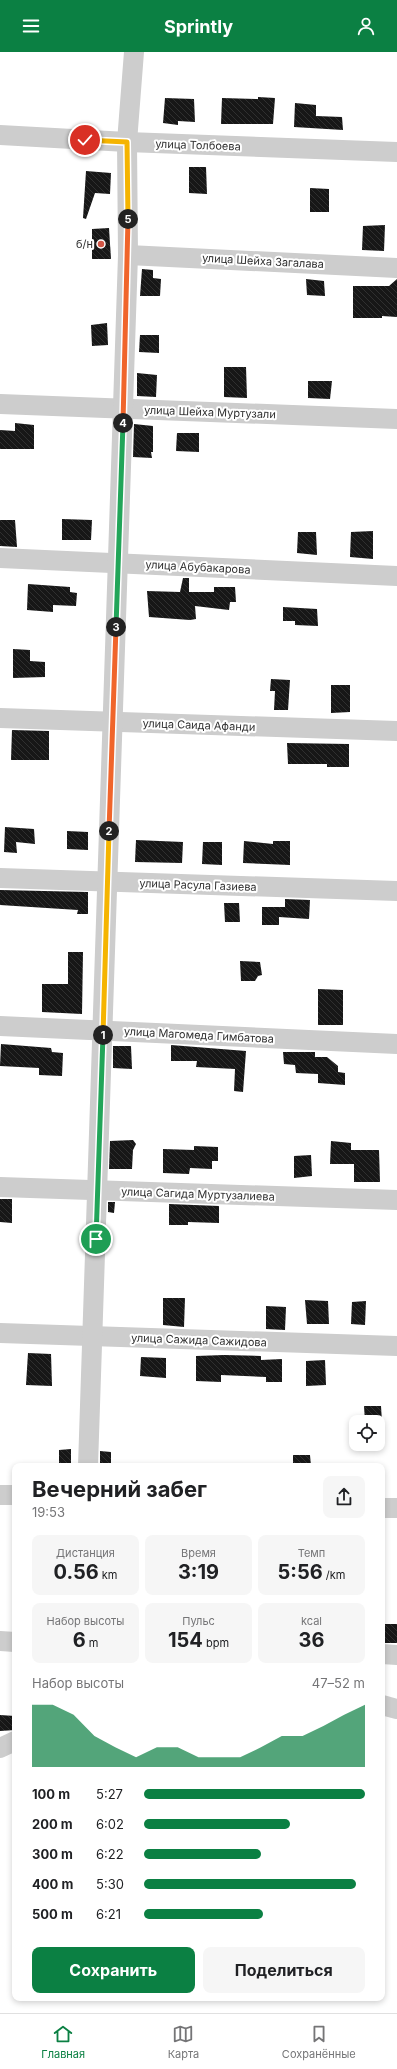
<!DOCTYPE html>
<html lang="ru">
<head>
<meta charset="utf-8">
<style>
	:root { --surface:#fff; --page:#f6f6f6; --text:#202124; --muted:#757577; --line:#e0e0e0; --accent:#0b8043 }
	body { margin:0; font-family:Inter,sans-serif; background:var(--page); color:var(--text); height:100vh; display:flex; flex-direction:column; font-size:15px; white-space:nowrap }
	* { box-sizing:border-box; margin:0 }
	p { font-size:13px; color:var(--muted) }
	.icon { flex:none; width:22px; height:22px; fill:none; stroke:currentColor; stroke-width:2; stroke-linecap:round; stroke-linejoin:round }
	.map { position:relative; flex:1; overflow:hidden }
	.details { position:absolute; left:12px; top:1411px; width:373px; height:538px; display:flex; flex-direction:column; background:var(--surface); border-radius:8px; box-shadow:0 2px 6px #0003 }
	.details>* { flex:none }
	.fabs { position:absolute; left:349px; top:1363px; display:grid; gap:8px }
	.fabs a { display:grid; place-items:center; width:36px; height:36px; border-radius:8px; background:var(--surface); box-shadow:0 2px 6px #0003; font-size:20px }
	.pin { position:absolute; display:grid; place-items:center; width:34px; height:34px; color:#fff; margin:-17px; border:2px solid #fff; border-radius:50%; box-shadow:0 1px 4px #0007 }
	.km { position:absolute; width:20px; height:20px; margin:-10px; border-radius:50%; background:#222; color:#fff; font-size:11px; line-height:20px; text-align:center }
	.round { display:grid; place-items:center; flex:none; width:42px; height:42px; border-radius:8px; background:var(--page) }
	.overview { display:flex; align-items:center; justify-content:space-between; height:68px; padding:0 20px }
	h1 { font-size:22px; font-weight:700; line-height:30px }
	.stats { display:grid; grid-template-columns:repeat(3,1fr); gap:6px; height:68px; padding:4px 20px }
	.stats div { display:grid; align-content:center; border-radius:8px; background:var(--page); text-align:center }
	.stats b { font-size:20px; font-weight:700 }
	.stats small { font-size:11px; font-weight:400 }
	.stats p { font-size:11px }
	.chart { height:112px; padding:8px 20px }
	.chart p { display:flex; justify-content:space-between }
	.chart svg { width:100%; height:72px; margin-top:4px; fill:var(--accent); opacity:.7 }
	.cta { display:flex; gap:8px; margin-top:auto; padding:8px 20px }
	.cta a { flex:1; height:46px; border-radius:8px; background:var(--accent); color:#fff; font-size:16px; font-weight:700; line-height:46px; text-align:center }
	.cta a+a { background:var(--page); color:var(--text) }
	ul { padding:0 20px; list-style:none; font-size:13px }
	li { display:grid; grid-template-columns:64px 48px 1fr; align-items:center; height:30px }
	li i { height:10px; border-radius:5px; background:var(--accent) }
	header { display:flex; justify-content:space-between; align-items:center; height:52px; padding:0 20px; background:var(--accent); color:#fff; font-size:18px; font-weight:700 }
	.tabs { display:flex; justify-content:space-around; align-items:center; height:56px; border-top:1px solid var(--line); background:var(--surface); font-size:11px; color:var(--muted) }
	.tabs a { display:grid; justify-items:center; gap:2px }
	.tabs .selected { color:var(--accent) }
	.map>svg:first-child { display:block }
</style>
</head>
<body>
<header><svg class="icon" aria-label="menu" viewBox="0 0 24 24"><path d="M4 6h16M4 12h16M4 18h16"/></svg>Sprintly<svg class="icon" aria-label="person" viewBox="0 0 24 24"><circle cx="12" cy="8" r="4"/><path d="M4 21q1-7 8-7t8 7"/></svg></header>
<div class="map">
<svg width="397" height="1961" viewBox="0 0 397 1961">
	<defs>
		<pattern id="building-back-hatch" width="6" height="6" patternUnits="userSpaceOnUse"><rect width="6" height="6" fill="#171717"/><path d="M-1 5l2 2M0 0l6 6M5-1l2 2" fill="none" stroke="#303030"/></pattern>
	</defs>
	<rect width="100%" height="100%" fill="#fff"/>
	<g fill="url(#building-back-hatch)">
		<path d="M258,45l17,1 -2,26h-52l1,-26 36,1z"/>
		<path d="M165,46l29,1 1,23 -17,-1v4l-15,-2z"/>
		<path d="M295,51l21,2v11l26,1 1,13 -49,-3z"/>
		<path d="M189,115h17l1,27 -18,-1z"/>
		<path d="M86,119l25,2 -1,21 -15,-1 -9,26 -3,-1z"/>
		<path d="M310,136l19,1v23h-19z"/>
		<path d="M385,173l-1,26 -22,-1 1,-24z"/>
		<path d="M109,176l2,31h-19v-30z"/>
		<path d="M142,217l11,1v8l8,1 -1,17h-20z"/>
		<path d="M306,227l18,2 1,15 -18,-1z"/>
		<path d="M397,227v38l-15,-1v2h-29v-32h36z"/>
		<path d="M107,271l1,22 -16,1 -1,-21z"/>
		<path d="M140,283h19v18l-20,-1z"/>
		<path d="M224,315h22l1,31 -23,-1z"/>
		<path d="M137,321l20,2 -1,22 -19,-1z"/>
		<path d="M308,329h24l-2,18 -22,-1z"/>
		<path d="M15,371l19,2v24h-34v-19l15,1z"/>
		<path d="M134,372l19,2v26h-2l1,6 -19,-1z"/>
		<path d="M177,381h22v19l-23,-1z"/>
		<path d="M62,467l30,1 -1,20h-29z"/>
		<path d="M0,468h15l2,27 -17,-1z"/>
		<path d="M373,479v28l-23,-2 1,-25z"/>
		<path d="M298,480h18l1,23 -20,-2z"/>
		<path d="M183,526h6v14h25v-5h21l1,15h-6l-1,8 -34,-4 1,13 -6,1 -41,-3 -2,-26 33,1z"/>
		<path d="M28,532l42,3v5l7,1 -1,13 -23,-1v7l-26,-2z"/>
		<path d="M283,555l34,2 1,17 -23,-1v-4h-12z"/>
		<path d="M13,597l17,1v11l15,1v15l-32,1z"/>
		<path d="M271,627l19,1 -2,30h-14l1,-19h-5z"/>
		<path d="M331,633h19v27l-19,1z"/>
		<path d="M12,678l37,1v29h-38z"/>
		<path d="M287,691l62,1v23h-22v-3h-39z"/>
		<path d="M5,775l29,2 1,15 -19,-2 1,11 -13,-1z"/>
		<path d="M67,779l21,1v18l-21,-1z"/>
		<path d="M136,788l47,2 -1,21 -47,-1z"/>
		<path d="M244,789l29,3v-3h17v24l-47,-2z"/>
		<path d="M203,790h19v23l-20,-1z"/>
		<path d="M0,838l88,2v22h-11l1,-4 -78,-5z"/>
		<path d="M285,847l25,1 -1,19 -30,-2v8h-17v-18h23z"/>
		<path d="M224,851h15l1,19h-15z"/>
		<path d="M68,900h15l-1,62 -40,-2v-28h26z"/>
		<path d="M240,909l20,1 2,13 -4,1 -3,5h-14z"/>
		<path d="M318,937l25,1v35h-25z"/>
		<path d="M1,992l50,4 1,4 11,1 -1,23 -23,-1v-7l-39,-2z"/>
		<path d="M171,993l75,6 -3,41 -9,-1 1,-22 -39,-2 1,-6h-26z"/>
		<path d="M113,994h18l1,23 -19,-1z"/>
		<path d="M283,1000h32v5h12l11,9v6l7,1v12l-27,-2v-9l-22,-1 -1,-8 -11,-1z"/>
		<path d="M133,1088l3,4 -3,6 -1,19h-23l1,-28z"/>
		<path d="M331,1089l20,2v7h28l1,32h-26v-18h-24z"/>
		<path d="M194,1094l24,1v14h-6v8l-22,-1 -1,6 -26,-1v-24l31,1z"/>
		<path d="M311,1103l1,21 -18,2v-22z"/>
		<path d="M0,1147h12v24l-12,-1z"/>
		<path d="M108,1150h7l-1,11 -6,-1z"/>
		<path d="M169,1152l50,2v17l-31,-1v3h-19z"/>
		<path d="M163,1246h22l-1,29 -21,-2z"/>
		<path d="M305,1248l23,1 1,23h-22z"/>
		<path d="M366,1249l-1,24 -14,-1 1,-22z"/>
		<path d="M266,1254l20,1 -1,23 -19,-1z"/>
		<path d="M28,1301l23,1 1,32 -26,-1z"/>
		<path d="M224,1303l37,1v4l21,-1v23h-16v-5l-45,-2v7l-25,-1v-25z"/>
		<path d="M141,1305l25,1v20l-26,-2z"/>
		<path d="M325,1308l1,25 -20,1v-25z"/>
		<path d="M364,1354h17l1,16h-17z"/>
		<path d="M71,1397v17h-12v-16z"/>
		<path d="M100,1399l11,1v14h-11z"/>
		<path d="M293,1403h17l1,11h-18z"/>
		<rect x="382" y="1572" width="15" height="19"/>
		<path d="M0,1663l15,1v14l-15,1z"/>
	</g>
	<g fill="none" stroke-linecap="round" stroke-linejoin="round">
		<g stroke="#cdcdcd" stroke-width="20">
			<path d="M0,83l127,7 270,10"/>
			<path d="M128,203l269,13"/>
			<path d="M0,352l397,15"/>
			<path d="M0,506l397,18"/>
			<path d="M0,666l397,13"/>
			<path d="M0,826l397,13"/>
			<path d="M0,974l397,18"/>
			<path d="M0,1135l397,13"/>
			<path d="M0,1281l397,13"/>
			<path d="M88,1414l40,-1211 -1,-113 7,-90"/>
			<path d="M0,1443h15"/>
			<path d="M382,1456h15"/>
			<path d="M0,1589l15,1"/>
			<path d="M382,1602l15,1"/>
			<path d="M382,1653l15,4"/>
			<path d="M0,1696l15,-7"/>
		</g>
	</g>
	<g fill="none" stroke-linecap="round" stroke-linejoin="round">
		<g stroke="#fff" stroke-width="8">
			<path id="split-1" d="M96,1187l7,-204"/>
		</g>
		<g stroke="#fff" stroke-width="8">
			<path id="split-2" d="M103,983l6,-204"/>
		</g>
		<g stroke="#fff" stroke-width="8">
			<path id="split-3" d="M109,779l7,-204"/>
		</g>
		<g stroke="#fff" stroke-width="8">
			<path id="split-4" d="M116,575l7,-204"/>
		</g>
		<g stroke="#fff" stroke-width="8">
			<path id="split-5" d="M123,371l5,-204"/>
		</g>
		<g stroke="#fff" stroke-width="8">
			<path id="split-6" d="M85,88l42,2 1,77"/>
		</g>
		<use href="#split-1" stroke="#22a559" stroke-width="5"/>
		<use href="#split-2" stroke="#f5b400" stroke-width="5"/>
		<use href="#split-3" stroke="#f0652b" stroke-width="5"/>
		<use href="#split-4" stroke="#22a559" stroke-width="5"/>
		<use href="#split-5" stroke="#f0652b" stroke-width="5"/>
		<use href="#split-6" stroke="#f5b400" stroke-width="5"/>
	</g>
	<circle fill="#d25646" stroke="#fff" stroke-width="1.5" cx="101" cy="192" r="4"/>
	<g text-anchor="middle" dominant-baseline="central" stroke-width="4" stroke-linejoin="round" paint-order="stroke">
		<g font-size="11" fill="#303030" stroke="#fff">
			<text transform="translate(198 93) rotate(2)">улица Толбоева</text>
			<text transform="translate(263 209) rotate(3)">улица Шейха Загалава</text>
			<text transform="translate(210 360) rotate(2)">улица Шейха Муртузали</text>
			<text transform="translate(198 515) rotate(3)">улица Абубакарова</text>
			<text transform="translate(199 673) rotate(2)">улица Саида Афанди</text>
			<text transform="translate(198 833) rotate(2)">улица Расула Газиева</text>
			<text transform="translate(199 983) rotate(3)">улица Магомеда Гимбатова</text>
			<text transform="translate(198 1142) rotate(2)">улица Сагида Муртузалиева</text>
			<text transform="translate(199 1288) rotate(2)">улица Сажида Сажидова</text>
		</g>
		<g font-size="11" fill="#303030" stroke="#fff" text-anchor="end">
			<text x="93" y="192">б/н</text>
		</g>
	</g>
</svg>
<div class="fabs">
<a><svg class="icon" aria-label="locate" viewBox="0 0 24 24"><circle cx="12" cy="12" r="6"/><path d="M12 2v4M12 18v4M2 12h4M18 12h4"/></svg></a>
</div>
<div class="pin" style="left:96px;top:1187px;background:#1e9e55"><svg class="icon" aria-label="arrive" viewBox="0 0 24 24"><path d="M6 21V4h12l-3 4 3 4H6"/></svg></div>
<div class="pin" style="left:85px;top:88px;background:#d93025"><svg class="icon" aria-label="check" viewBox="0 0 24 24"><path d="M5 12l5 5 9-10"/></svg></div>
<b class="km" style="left:103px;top:983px">1</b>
<b class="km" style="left:109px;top:779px">2</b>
<b class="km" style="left:116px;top:575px">3</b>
<b class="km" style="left:123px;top:371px">4</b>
<b class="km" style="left:128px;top:167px">5</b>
<section class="details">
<div class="overview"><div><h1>Вечерний забег</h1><p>19:53</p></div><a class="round"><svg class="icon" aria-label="share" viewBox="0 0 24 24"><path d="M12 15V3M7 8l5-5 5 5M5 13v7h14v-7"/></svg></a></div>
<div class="stats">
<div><p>Дистанция</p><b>0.56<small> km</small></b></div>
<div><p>Время</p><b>3:19</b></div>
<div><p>Темп</p><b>5:56<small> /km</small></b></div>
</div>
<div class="stats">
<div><p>Набор высоты</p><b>6<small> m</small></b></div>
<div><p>Пульс</p><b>154<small> bpm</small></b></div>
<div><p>kcal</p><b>36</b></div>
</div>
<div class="chart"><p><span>Набор высоты</span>47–52 m</p>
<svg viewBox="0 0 160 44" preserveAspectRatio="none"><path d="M0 44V6L10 6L20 12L30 25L40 32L50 38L60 32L70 32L80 38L90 38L100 38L110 32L120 25L130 25L140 19L150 12L160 6V44z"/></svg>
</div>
<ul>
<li><b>100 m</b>5:27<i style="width:100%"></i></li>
<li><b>200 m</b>6:02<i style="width:66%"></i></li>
<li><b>300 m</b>6:22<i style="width:53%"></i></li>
<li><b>400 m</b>5:30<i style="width:96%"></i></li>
<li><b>500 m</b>6:21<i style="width:54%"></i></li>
</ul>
<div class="cta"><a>Сохранить</a><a>Поделиться</a></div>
</section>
</div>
<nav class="tabs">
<a class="selected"><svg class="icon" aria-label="home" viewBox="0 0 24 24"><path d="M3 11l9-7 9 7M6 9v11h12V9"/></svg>Главная</a>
<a><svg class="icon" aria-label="map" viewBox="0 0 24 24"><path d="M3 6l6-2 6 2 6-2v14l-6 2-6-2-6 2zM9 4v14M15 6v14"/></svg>Карта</a>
<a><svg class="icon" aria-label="saved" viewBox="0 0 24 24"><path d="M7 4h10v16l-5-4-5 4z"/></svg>Сохранённые</a>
</nav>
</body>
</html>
